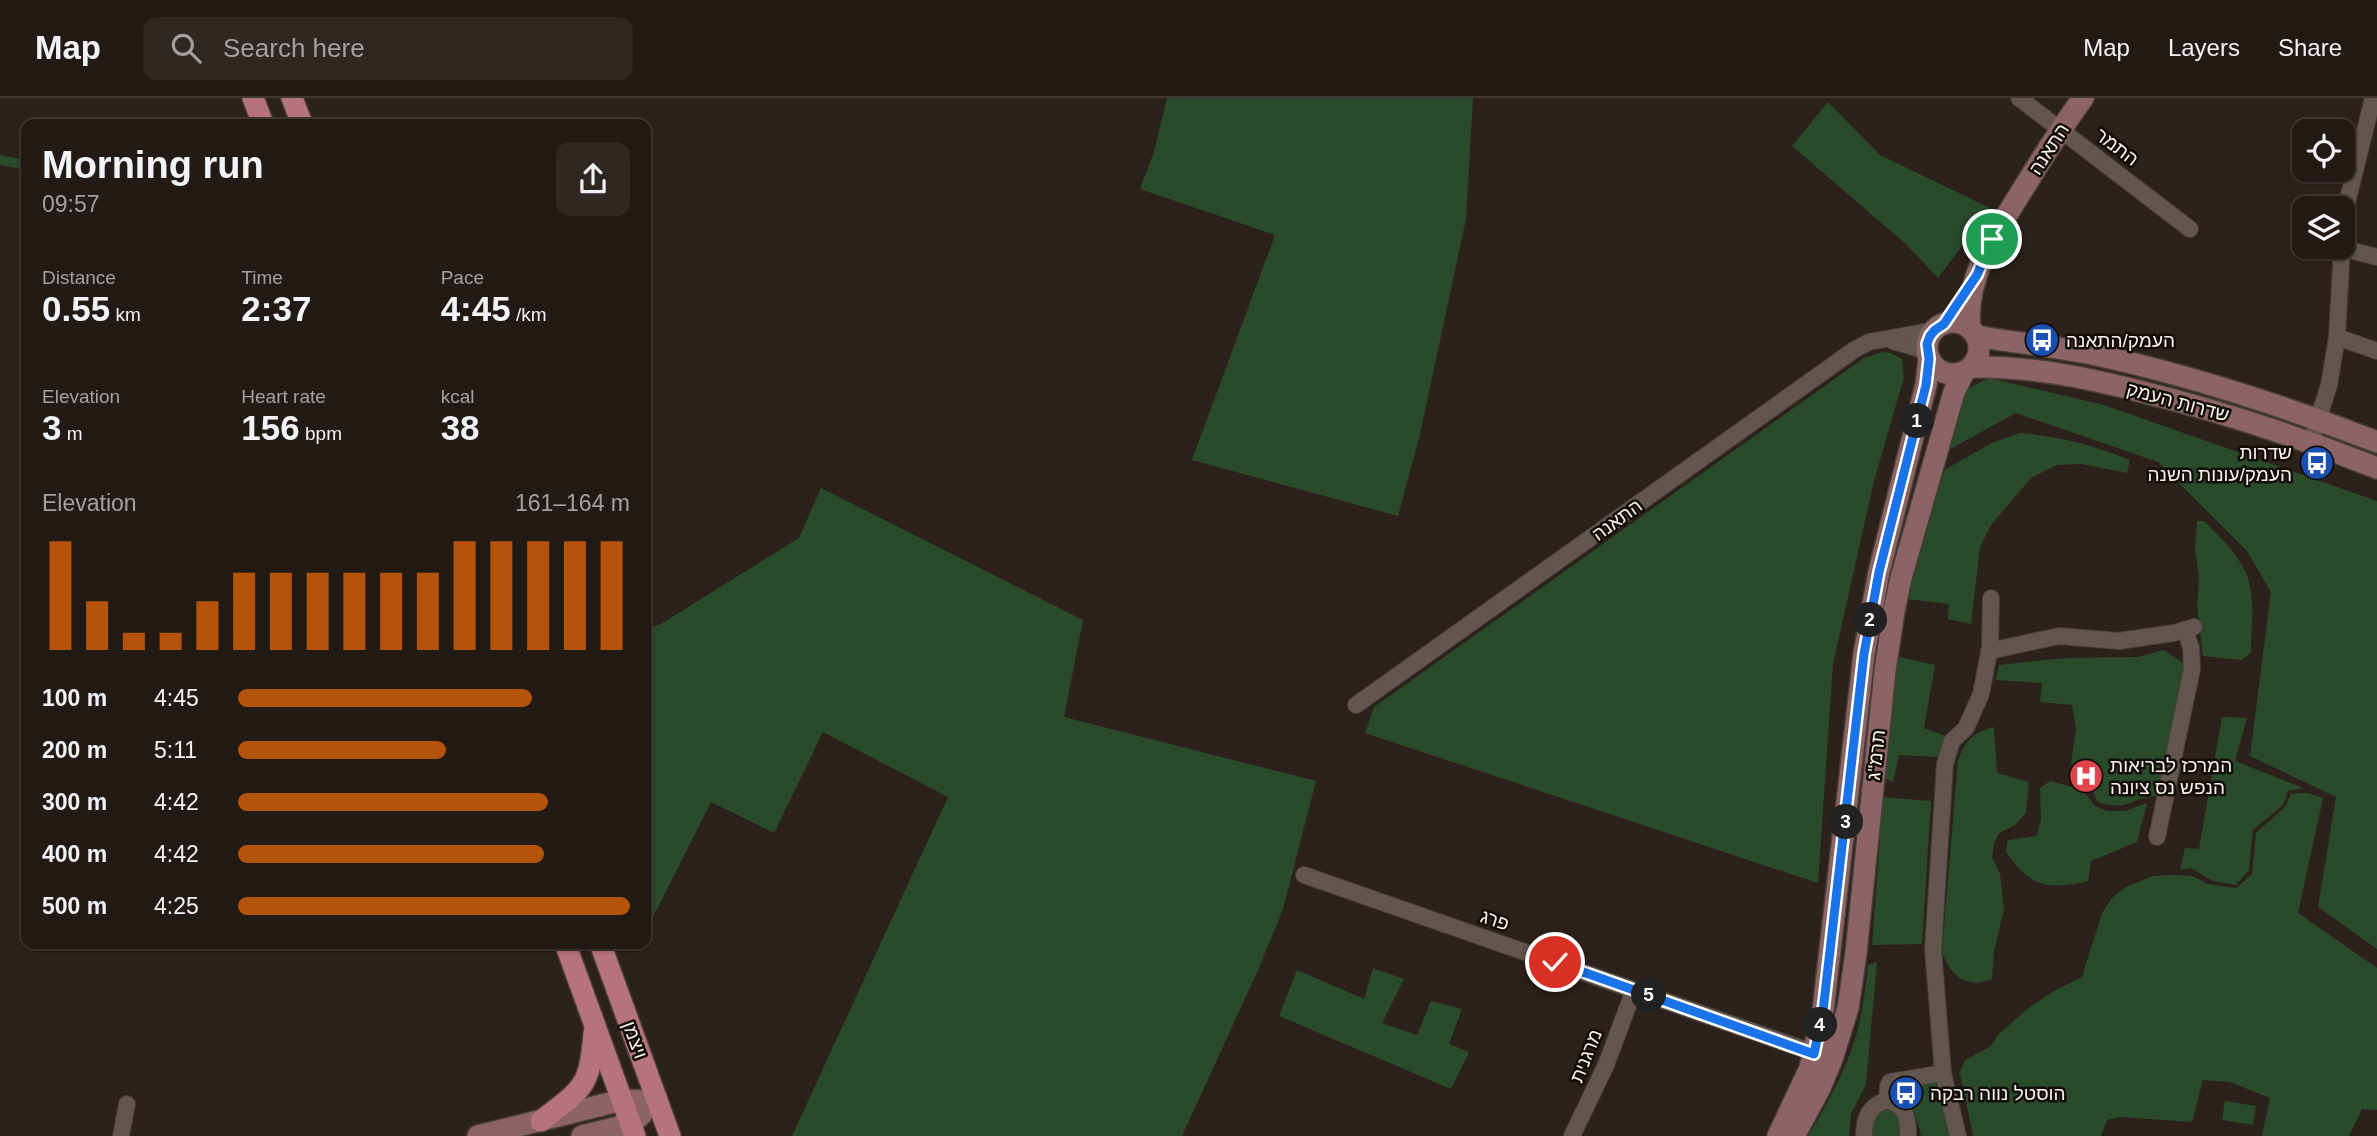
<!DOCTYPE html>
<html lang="en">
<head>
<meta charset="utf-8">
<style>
	:root { --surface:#221a14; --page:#2e2722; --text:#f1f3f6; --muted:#a2a1a0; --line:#3f3834; --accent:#b45309 }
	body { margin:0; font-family:Helvetica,"Noto Sans Hebrew",sans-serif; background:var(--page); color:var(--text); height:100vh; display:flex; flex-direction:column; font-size:26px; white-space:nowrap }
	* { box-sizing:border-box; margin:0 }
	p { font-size:23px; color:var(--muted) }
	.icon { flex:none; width:38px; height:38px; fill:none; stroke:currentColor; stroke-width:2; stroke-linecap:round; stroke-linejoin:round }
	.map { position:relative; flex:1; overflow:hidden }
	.side { position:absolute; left:21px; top:21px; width:630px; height:830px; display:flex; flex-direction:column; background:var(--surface); border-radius:14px; box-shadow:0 2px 5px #0004,0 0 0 2px var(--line) }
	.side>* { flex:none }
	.fabs { position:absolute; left:2292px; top:21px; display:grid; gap:14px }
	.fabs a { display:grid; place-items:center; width:63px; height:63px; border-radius:14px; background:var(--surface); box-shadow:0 2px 5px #0004,0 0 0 2px var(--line); font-size:35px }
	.pin { position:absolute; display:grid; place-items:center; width:60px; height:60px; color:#fff; margin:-30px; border:4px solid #fff; border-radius:50%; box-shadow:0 2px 7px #0007 }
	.km { position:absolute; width:35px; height:35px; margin:-18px; border-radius:50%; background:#222; color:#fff; font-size:19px; line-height:35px; text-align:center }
	.round { display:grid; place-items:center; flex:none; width:74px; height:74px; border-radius:14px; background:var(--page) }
	.headline { display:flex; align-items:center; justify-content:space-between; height:119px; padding:0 21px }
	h1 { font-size:38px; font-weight:600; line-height:52px }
	.figures { display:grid; grid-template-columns:repeat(3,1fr); gap:10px; height:119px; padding:7px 21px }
	.figures div { display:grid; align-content:center }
	.figures b { font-size:35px; font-weight:600 }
	.figures small { font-size:19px; font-weight:400 }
	.figures p { font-size:19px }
	.chart { height:196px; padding:14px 21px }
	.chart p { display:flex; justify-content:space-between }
	.chart svg { width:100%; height:126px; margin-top:7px; stroke:var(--accent); stroke-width:6 }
	ul { padding:0 21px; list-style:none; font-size:23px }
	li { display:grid; grid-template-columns:112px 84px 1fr; align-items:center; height:52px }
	li i { height:18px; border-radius:9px; background:var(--accent) }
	header { display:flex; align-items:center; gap:42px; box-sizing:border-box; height:98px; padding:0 35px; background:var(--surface); border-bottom:2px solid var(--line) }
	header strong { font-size:33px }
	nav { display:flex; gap:38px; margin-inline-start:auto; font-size:24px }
	.search { width:490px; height:63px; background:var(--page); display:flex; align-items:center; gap:18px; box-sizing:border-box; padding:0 24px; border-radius:14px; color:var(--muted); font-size:26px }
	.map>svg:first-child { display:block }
</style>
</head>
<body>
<header>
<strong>Map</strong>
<div class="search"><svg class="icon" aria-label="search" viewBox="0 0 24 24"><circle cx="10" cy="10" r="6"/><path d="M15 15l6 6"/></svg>Search here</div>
<nav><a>Map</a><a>Layers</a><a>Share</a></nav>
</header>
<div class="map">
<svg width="2377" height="1038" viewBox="0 0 2377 1038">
	<rect width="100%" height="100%" fill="#2d221b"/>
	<g fill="#294b2b">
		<path d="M1167,0h306l-7,121 -46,215 -22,82 -206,-56 83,-225 -135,-46 14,-37z"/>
		<path d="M1828,4l52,53 110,53 -52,70 -32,-34 -114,-98z"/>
		<path d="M0,57l26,5v10l-26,-5z"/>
		<path d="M1882,254l9,1 11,6 2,18 -30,104 -41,183 -15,219 -453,-150 9,-26 490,-349z"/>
		<path d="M1989,280l115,27 273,96v448l-59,-42 18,-110 -86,-41 21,-164 -24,-41 -89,-89 -142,-49 -73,40 20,-62z"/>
		<path d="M2020,335c39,3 73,12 110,27l-3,13 -45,-9 -25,1 -26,13 -40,47 -11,22 -9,77 -23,-5 1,-15 -42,-5 37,-129 48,-27z"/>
		<path d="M821,390l262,132 -19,97 252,64 -33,128 -24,59 -77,168h-390l156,-339 -125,-65 -49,101 -63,-31 -58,115 -7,-22v-267l15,-4 138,-86z"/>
		<path d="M2197,423h7c14,14 29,28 39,46 14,23 8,60 8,86l-10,7 -38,-4 -6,-50 2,-29 -4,-28z"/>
		<path d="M2164,552l19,13v10l-23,123c-28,-1 -30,17 -62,6l-13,-27 -14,-11 5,-35 -4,-24 -32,-3 2,-19 -46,-3 3,-15 66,-7 73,-1z"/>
		<path d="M1894,558l41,9 -11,63 21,8 -6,21 -40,-2 -6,27 -9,-4z"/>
		<path d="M2222,619l25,1 -12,43 68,27 -15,3 -5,14 -30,25 -4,40 -13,15 -23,-4 -22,-13 -11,2 5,-22 14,1z"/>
		<path d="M1994,629l3,46 32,9 -3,31 -11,12 -16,8 -5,11 -2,13 8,17 4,35 -10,43 -2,27c-25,11 -43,-4 -50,-28l16,-191c9,-21 14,-27 36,-33z"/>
		<path d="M2050,683l33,9 12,16 12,5h18l22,-8 -10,39 -46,19 -3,20c-39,10 -61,5 -82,-30l2,-11 29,-4 4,-17 -1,-31z"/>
		<path d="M2308,695l15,5 -25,115 79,55v142l-15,-1 -13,27h-87l8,-38 -40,-16 -27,-2 -11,42 -72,-5 -13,3 -6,16h-128l-13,-64 5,-12 25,-13 8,-12 28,-25 26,-18 30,-15 20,-64 10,-15 14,-11 27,-11 23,-1 17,1 14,8 29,4 16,-14 4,-41 29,-26 6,-13z"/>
		<path d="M1883,699l48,4 -9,143 -50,1z"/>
		<path d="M1877,864l-11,122 -15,30 -2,22h-41c22,-36 43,-75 52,-116 4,-18 6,-37 8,-55z"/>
		<path d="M1373,870l31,11 -22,44 35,12 14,-34 31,8 -13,35 20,8 -18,37 -172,-73 18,-46 67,29z"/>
		<path d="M1935,984l6,9 8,45h-28c-1,-14 -21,-48 -4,-53 5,-2 13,-1 18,-1z"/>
		<path d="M2225,1003l31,5 -3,19 -31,-5z"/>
		<path d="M1882,1011c17,0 19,13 17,27h-26v-13z"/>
	</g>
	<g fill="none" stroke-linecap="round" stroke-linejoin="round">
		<g stroke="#473e38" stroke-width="18">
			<g id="street">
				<path d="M2019,0l171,131"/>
				<path d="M2343,130l2,-17 28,-113"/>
				<path d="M2342,150l35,9"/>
				<path d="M2337,239l40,14"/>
				<path d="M1893,243l34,10"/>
				<path d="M2311,344l18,-57 8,-48 5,-90"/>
				<path d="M1989,553l70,-15 60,5 55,-8 20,-6"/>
				<path d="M1356,607l498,-355 15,-8 66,-12"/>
				<path d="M2157,739l35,-168 -1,-21 -6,-18"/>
				<path d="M1304,777l519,181"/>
				<path d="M1887,1002l1,-14 2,-4 53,-9"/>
				<path d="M121,1038l6,-32"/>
				<path d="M1572,1038l34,-71 28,-75"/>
				<path d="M1864,1038c0,-18 5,-30 23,-36 18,5 22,18 21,36"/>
				<path d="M1958,1038l-15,-63 -10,-124 12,-185 7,-23 14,-13 15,-34 9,-47 1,-49"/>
			</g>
		</g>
		<g stroke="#473e38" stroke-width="24">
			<g id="secondary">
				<circle cx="1953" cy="250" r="26"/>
				<path d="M1970,231c-6,-52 27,-98 53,-140 19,-31 39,-62 60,-91"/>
				<path d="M1976,238c39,7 78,10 116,18 98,21 192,52 285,88"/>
				<path d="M1971,269c58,-1 112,10 168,24 82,20 160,46 238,77"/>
				<path d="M478,1038l144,-36 35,1"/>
				<path d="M582,1038l49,-12 11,-10"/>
				<path d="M1778,1038l32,-68 13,-57 41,-357 15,-82 47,-187 3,-26"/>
				<path d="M1794,1038l25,-46 13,-31 16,-51 8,-55 29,-282 9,-60 7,-33 53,-186 10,-20"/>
			</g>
		</g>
		<g stroke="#473e38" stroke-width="24">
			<g id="primary">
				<path d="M253,0l10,26"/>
				<path d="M292,0l10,26"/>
				<path d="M565,845l70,193"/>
				<path d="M600,845l70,193"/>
				<path d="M541,1023c42,-33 49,-33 53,-88"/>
			</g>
		</g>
		<use href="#street" stroke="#63564e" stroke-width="16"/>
		<use href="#secondary" stroke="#8c6466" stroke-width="21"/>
		<use href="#primary" stroke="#b6727e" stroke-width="21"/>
	</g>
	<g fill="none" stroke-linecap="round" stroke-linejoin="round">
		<g stroke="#fff" stroke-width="14">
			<path id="route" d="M1555,864l259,92 9,-43 7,-60 34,-297 15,-82 47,-187 3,-26 -2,-15 3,-8 5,-6 9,-6 12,-18 21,-31 15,-36"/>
		</g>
		<use href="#route" stroke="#1a73e8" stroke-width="9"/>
	</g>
	<defs>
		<g id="bus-disc" transform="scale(1.75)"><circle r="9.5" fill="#1a4fb4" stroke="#120d09"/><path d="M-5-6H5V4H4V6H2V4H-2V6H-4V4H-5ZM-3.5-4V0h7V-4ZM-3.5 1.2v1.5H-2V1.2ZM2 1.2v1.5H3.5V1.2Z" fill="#fff"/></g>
		<g id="hospital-disc" transform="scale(1.75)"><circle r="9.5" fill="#e0444e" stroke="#120d09"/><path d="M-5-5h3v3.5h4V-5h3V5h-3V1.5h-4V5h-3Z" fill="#fff"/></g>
	</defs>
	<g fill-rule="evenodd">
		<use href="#bus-disc" x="2042" y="242"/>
		<use href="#bus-disc" x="2317" y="365"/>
		<use href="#hospital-disc" x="2086" y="678"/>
		<use href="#bus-disc" x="1906" y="995"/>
	</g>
	<g text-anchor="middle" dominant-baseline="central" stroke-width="5" stroke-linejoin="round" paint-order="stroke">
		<g font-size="19" fill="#f9f1ec" stroke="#120d09">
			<text transform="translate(2117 49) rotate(37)">התמר</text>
			<text transform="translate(2049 51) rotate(-57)">התאנה</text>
			<text transform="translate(2178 304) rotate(15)">שדרות העמק</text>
			<text transform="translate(1617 422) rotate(-36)">התאנה</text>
			<text transform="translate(1876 657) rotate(-84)">תרמ"ג</text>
			<text transform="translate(1495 822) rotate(19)">פרג</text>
			<text transform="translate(635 942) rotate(70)">ויצמן</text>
			<text transform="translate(1586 958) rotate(-68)">מרגנית</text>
		</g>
		<g font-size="19" fill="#f9f1ec" stroke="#120d09" text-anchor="start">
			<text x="2066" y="242">העמק/התאנה</text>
			<text x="2292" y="354" text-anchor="end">שדרות<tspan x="2292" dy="22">העמק/עונות השנה</tspan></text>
			<text x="2110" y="667">המרכז לבריאות<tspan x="2110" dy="22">הנפש נס ציונה</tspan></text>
			<text x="1930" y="995">הוסטל נווה רבקה</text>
		</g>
	</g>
</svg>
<div class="fabs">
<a><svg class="icon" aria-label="locate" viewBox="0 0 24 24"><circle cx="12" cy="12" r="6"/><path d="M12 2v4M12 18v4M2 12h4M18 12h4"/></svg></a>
<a><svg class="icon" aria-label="layers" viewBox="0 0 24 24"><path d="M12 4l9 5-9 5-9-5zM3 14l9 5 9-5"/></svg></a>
</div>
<div class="pin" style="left:1992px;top:141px;background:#1e9e55"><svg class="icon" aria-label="arrive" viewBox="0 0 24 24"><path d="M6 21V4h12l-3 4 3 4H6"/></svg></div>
<div class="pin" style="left:1555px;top:864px;background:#d93025"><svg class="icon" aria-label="check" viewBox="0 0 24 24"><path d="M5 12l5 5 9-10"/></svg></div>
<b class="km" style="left:1917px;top:323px">1</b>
<b class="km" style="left:1870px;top:522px">2</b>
<b class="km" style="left:1846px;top:724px">3</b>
<b class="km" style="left:1820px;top:927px">4</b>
<b class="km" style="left:1649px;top:897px">5</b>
<section class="side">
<div class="headline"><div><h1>Morning run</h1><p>09:57</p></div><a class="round"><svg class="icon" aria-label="share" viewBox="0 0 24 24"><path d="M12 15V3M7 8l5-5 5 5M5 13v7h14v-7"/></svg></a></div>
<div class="figures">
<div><p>Distance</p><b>0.55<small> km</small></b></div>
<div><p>Time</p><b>2:37</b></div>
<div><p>Pace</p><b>4:45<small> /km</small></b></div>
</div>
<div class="figures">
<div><p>Elevation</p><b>3<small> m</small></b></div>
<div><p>Heart rate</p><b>156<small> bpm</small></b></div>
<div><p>kcal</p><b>38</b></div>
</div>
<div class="chart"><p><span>Elevation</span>161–164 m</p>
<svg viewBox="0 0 160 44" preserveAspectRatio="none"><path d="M5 44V6M15 44V27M25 44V38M35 44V38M45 44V27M55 44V17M65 44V17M75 44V17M85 44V17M95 44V17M105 44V17M115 44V6M125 44V6M135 44V6M145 44V6M155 44V6"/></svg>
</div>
<ul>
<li><b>100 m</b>4:45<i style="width:75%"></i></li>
<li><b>200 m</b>5:11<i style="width:53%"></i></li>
<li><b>300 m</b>4:42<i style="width:79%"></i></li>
<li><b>400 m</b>4:42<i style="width:78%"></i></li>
<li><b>500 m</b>4:25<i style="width:100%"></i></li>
</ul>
</section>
</div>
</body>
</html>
